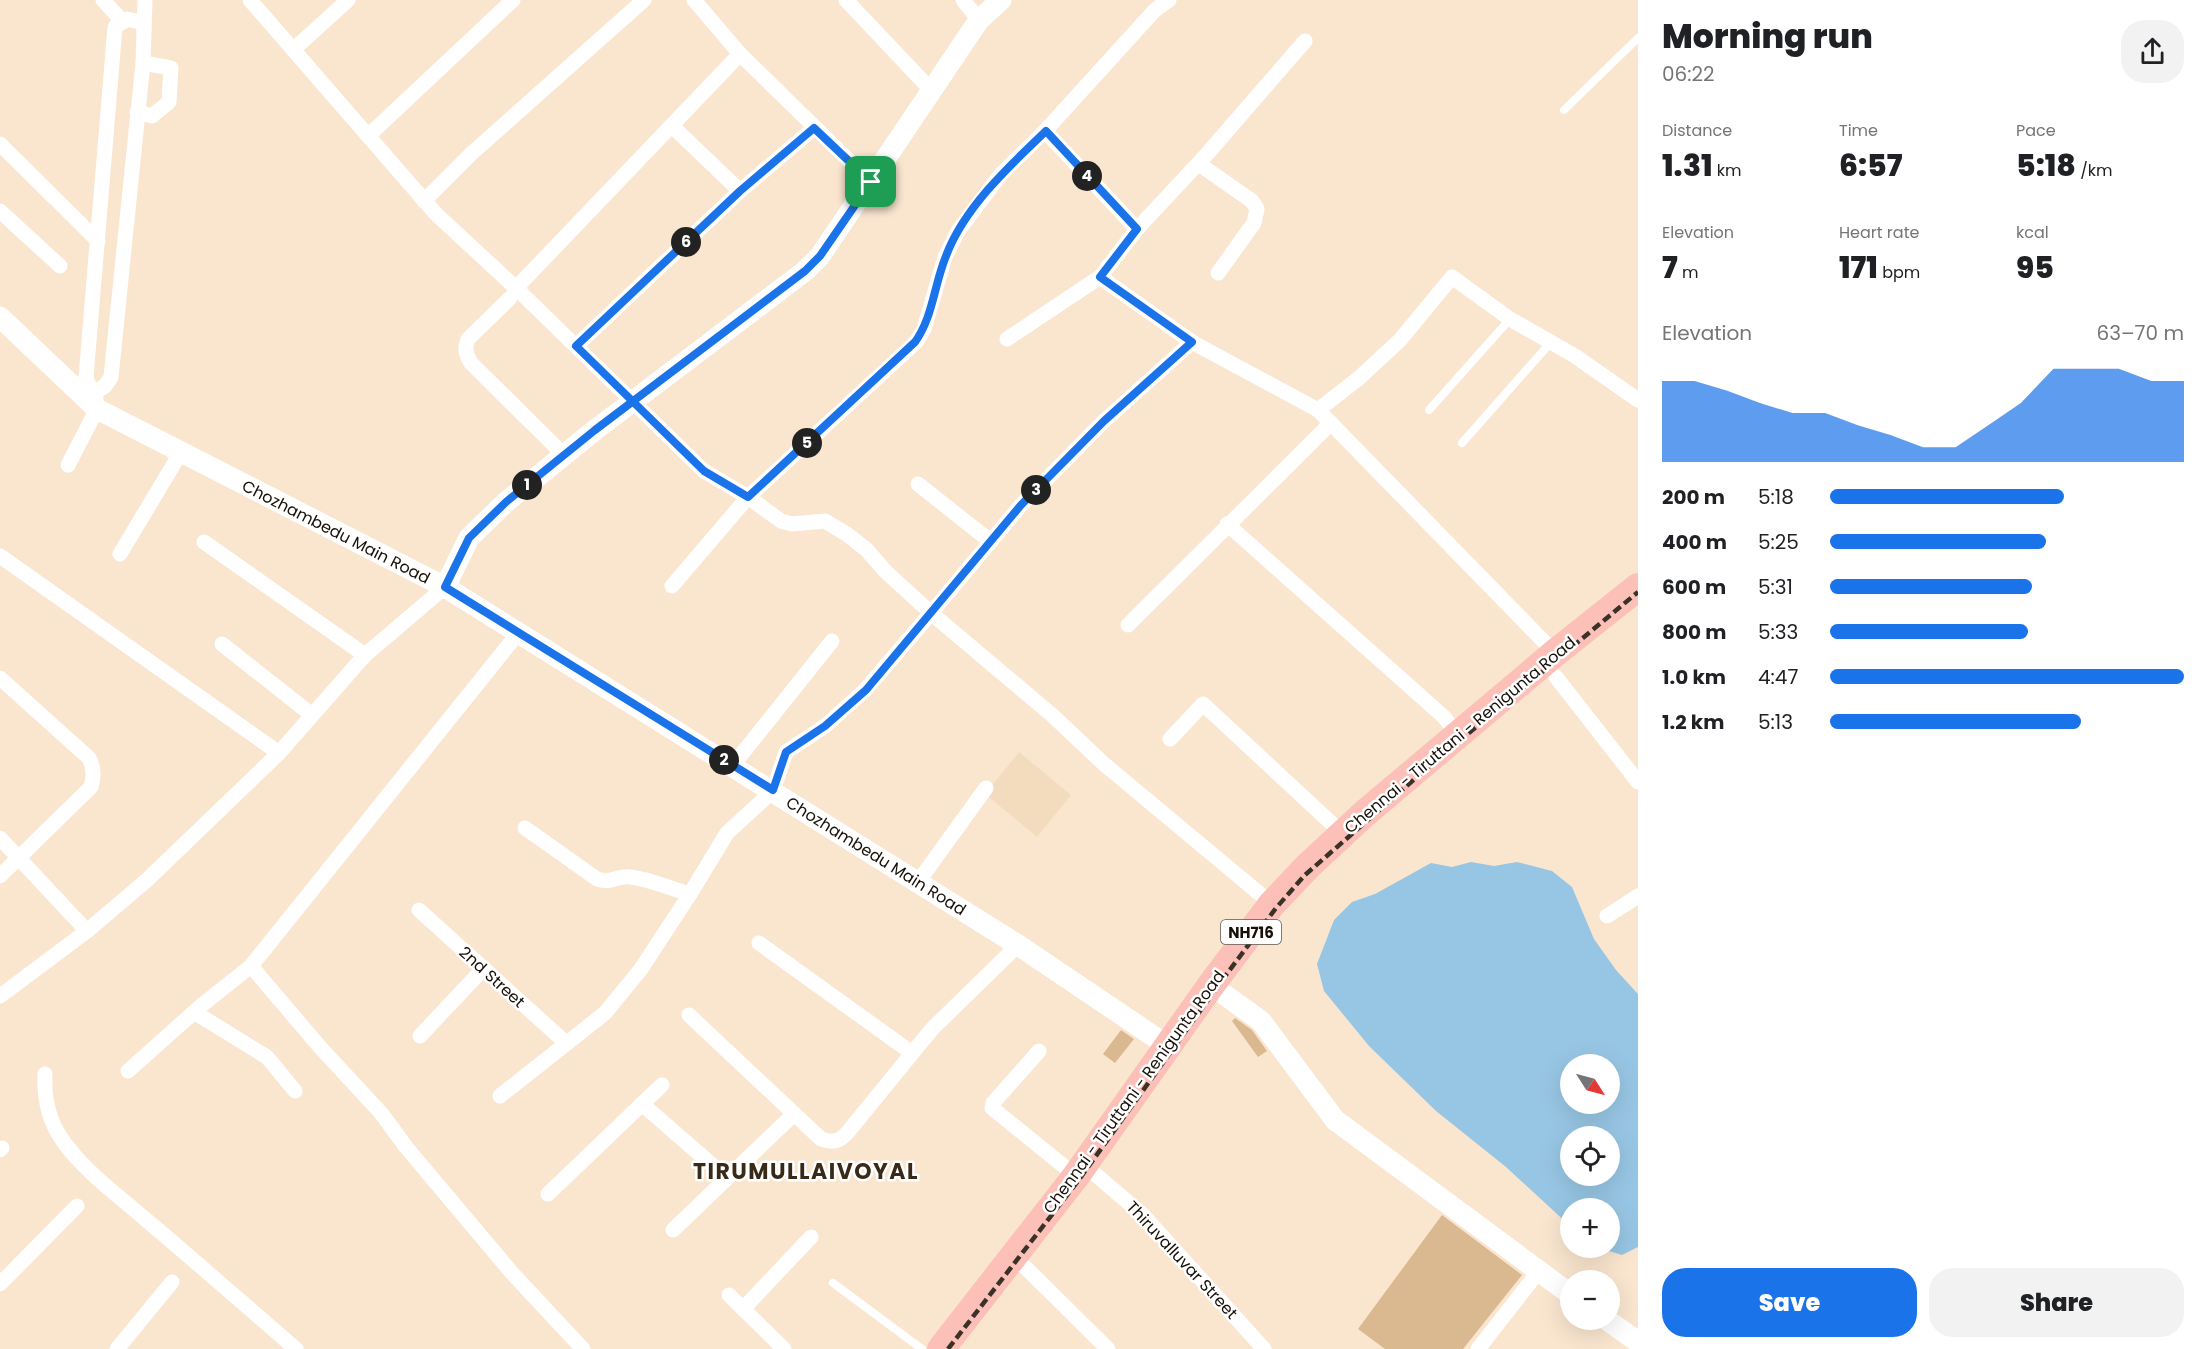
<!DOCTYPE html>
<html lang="en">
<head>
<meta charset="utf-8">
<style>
	:root { --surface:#fff; --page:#f2f2f2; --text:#202124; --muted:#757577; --accent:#1a73e8 }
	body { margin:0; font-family:Poppins,sans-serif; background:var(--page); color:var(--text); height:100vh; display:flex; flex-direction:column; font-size:22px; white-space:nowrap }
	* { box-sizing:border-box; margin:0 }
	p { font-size:20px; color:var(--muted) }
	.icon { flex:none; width:33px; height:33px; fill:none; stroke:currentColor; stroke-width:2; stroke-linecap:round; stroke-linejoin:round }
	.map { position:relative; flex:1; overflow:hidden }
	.panel { display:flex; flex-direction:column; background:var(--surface); width:570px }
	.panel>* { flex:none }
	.needle { width:39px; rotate:126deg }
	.tools { position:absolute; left:1560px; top:1054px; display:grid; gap:12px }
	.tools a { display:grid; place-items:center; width:60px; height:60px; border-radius:50%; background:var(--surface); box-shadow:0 6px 24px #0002; font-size:30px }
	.pin { position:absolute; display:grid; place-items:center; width:51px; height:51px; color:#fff; margin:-26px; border-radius:12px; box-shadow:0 3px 9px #0006 }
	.km { position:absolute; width:30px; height:30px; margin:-15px; border-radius:50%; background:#222; color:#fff; font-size:16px; line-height:30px; text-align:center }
	.round { display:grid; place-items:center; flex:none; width:63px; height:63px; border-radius:24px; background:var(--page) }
	.head { display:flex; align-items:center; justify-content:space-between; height:102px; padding:0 24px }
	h1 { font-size:33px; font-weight:800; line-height:45px }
	.stats { display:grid; grid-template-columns:repeat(3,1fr); gap:9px; height:102px; padding:6px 24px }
	.stats div { display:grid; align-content:center }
	.stats b { font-size:30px; font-weight:800 }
	.stats small { font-size:16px; font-weight:400 }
	.stats p { font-size:16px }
	.chart { height:168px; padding:12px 24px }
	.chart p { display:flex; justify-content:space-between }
	.chart svg { width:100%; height:108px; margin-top:6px; fill:var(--accent); opacity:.7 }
	.action { display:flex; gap:12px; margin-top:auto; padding:12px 24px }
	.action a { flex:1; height:69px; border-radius:24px; background:var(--accent); color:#fff; font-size:24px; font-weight:800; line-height:69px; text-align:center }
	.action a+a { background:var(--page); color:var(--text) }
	ul { padding:0 24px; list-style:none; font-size:20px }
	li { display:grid; grid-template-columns:96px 72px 1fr; align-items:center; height:45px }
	li i { height:15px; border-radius:8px; background:var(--accent) }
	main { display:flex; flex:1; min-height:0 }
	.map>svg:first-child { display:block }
</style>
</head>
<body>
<main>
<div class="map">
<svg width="1638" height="1349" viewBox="0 0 1638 1349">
	<rect width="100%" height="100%" fill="#fae6cf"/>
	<path fill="#f3dbbe" d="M1019,752l52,43 -34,42 -52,-43z"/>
	<path fill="#97c6e4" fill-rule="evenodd" d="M1471,862l23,4 23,-4 35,9 20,16 22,52 22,31 22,24v253l-16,8 -23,-7h11v-39h-40v17l-64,-59 -70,-56 -67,-65 -45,-55 -7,-27 17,-44 18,-18 23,-8 56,-31 21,4zM1570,1065h40v39h-40zM1570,1137h40v39h-40z"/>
	<g fill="#dab991">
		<path d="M1235,1018l17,12 15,21 -9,6 -26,-36z"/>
		<path d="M1121,1030l13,9 -19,24 -12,-9z"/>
		<path d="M1442,1215l80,60 -59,74h-78l-27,-20z"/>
	</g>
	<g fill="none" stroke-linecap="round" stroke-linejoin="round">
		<g stroke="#fff" stroke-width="8">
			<path d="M1564,110l74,-72"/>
			<path d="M1429,410l81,-91"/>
			<path d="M1462,443l89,-101"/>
			<path d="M833,1283l89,66"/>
		</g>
		<g stroke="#fff" stroke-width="15">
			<path d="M103,0l20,22"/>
			<path d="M250,0l186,214 80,74 188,183 44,26 33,24 11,3 33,-3 23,14 19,15 18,21 46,42 -66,77 -40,36 -39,26 -13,39 -46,42 -37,61 -49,75 -36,44 -105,83"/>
			<path d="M846,0l86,91"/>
			<path d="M963,0l16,20"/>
			<path d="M293,50l55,-50"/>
			<path d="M740,54l131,128"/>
			<path d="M137,112l15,4 17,-14 2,-34 -28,-5"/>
			<path d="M672,126l68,65"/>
			<path d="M1045,131l92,98"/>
			<path d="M368,136l145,-136"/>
			<path d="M0,144l98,97"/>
			<path d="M1199,164l53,37 5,8 -3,14 -36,50"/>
			<path d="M424,201l48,-48 172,-153"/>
			<path d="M0,211l60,55"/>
			<path d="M516,288l224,-234 -46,-54"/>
			<path d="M510,298l-42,41c-4,10 -2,15 3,24l93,92"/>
			<path d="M1007,339l93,-62"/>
			<path d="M1192,342l-92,-65 37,-48 70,-75 98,-113"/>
			<path d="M576,346l164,-155 74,-63"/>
			<path d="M95,392l10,-6 6,-9 32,-314 2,-63"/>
			<path d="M1318,410l41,-32 41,-38 52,-63 58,42 65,37 63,44"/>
			<path d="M68,465l29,-56 -2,-17 -7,-8 -2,-7 29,-350 12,-8 13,3 4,5"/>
			<path d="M918,484l72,57"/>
			<path d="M1227,524l217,193 14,18"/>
			<path d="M204,542l161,113"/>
			<path d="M120,554l61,-102"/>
			<path d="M0,556l279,197"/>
			<path d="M672,586l76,-89 168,-155 8,-13 21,-72 13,-26 43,-57 44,-43 110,-121 14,-10"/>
			<path d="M1128,625l203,-202"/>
			<path d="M222,644l90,71"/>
			<path d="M1556,677l82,105"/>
			<path d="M0,678l89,80c5,10 5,18 2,29l-91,89"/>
			<path d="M1170,739l33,-35 140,130"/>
			<path d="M733,765l99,-124"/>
			<path d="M525,828l72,51c15,5 20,-4 33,-2 20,2 41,12 60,17"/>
			<path d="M0,838l87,93"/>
			<path d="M918,882l68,-94"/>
			<path d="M1272,904l-168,-140 -52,-49 -121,-102 90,-108 83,-84 88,-79 126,68 237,243"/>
			<path d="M419,910l147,133"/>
			<path d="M1607,916l31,-20"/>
			<path d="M759,943l153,110"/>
			<path d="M251,966l68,80 62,67 25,34 106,126 71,76"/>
			<path d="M0,996l87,-65 60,-51 132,-127 86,-98 80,-68"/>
			<path d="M194,1012l73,45 28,34"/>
			<path d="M689,1015l132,124c11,4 18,3 26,-6l85,-104 86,-84"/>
			<path d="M420,1036l63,-67"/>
			<path d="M1039,1051l-46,52 -1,5 84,68"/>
			<path d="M128,1071l74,-66 49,-39 268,-334"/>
			<path d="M45,1074c-1,22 3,43 14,61 21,33 56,58 85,83 51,43 101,87 152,131"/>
			<path d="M642,1104l20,-19"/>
			<path d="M0,1150l2,-2"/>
			<path d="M1096,1175l47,40 121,134"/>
			<path d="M548,1194l94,-90 84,73"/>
			<path d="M673,1230l121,-116"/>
			<path d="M1025,1267l83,82"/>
			<path d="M0,1284l77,-78"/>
			<path d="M729,1295l55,54"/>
			<path d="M743,1309l68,-72"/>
			<path d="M117,1349l55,-67"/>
			<path d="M1478,1349l61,-78"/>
		</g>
		<g stroke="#fff" stroke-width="21">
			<path d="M0,317l97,92 348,178 573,358 150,101"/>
			<path d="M445,587l24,-49 37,-36 89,-72 210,-159 15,-15 159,-236 22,-20"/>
			<path d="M1211,985l50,36 74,99 235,174"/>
			<path d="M1607,1320l31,22"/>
		</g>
		<path stroke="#fdc0b9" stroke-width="28" d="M941,1349l135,-173 135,-191 61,-81 36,-38 56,-52 191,-161 83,-66"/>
		<path stroke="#3a3227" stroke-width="4.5" stroke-dasharray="9 4.5" stroke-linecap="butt" d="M948,1349l130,-168 145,-202 53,-71 29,-33 128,-112 205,-171"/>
	</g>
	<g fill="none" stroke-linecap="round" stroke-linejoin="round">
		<g stroke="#fff" stroke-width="12">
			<path id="route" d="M871,182l-51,74 -15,15 -210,159 -89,72 -37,36 -24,49 328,203 13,-38 39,-26 41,-36 155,-185 83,-84 88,-79 -92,-65 37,-48 -91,-98c-37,35 -82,77 -100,125 -12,29 -13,61 -31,86l-167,155 -44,-26 -128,-125 164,-155 74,-63 57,54"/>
		</g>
		<use href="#route" stroke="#1a73e8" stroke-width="8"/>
	</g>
	<g text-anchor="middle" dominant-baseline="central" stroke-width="5" stroke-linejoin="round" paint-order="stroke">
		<rect fill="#fff" stroke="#5c5852" stroke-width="1.5" x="1221" y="920" width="60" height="24" rx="4.5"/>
		<g font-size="15" font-weight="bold" fill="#161008">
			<text x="1251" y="932">NH716</text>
		</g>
		<g font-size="16" fill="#161008" stroke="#fff">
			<text transform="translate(336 532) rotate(27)">Chozhambedu Main Road</text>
			<text transform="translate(1460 735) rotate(-40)">Chennai - Tiruttani - Renigunta Road</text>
			<text transform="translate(876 856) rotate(32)">Chozhambedu Main Road</text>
			<text transform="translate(492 977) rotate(42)">2nd Street</text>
			<text transform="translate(1134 1092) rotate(-54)">Chennai - Tiruttani - Renigunta Road</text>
			<text transform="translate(1182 1260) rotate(47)">Thiruvalluvar Street</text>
		</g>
		<g font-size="22" font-weight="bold" letter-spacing="1.5" fill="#392a18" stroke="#fff">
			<text x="806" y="1171">TIRUMULLAIVOYAL</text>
		</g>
	</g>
</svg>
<div class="tools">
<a><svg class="needle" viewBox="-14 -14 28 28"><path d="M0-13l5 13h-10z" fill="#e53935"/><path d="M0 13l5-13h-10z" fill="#757577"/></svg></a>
<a><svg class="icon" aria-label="locate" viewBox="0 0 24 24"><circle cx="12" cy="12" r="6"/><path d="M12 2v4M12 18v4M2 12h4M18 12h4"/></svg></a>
<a>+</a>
<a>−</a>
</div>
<div class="pin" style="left:871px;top:182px;background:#1e9e55"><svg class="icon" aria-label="arrive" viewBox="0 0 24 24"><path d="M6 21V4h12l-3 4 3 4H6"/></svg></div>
<b class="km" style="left:527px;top:485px">1</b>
<b class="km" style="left:724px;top:760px">2</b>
<b class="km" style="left:1036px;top:490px">3</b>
<b class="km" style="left:1087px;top:176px">4</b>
<b class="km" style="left:807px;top:443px">5</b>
<b class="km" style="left:686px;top:242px">6</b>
</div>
<section class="panel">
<div class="head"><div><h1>Morning run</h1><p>06:22</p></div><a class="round"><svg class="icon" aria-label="share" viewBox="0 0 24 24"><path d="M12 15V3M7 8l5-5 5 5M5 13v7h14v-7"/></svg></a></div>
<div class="stats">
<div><p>Distance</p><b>1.31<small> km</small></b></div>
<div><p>Time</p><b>6:57</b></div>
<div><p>Pace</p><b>5:18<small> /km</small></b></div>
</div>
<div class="stats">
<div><p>Elevation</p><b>7<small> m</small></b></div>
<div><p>Heart rate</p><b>171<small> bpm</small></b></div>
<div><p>kcal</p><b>95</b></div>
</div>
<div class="chart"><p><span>Elevation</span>63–70 m</p>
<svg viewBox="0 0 160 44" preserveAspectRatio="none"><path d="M0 44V11L10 11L20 15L30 20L40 24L50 24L60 29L70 33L80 38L90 38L100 29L110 20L120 6L130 6L140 6L150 11L160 11V44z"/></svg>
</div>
<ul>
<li><b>200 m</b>5:18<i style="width:66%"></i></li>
<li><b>400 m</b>5:25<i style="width:61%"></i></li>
<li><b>600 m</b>5:31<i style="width:57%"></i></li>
<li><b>800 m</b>5:33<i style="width:56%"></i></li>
<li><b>1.0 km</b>4:47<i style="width:100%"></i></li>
<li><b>1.2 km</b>5:13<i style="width:71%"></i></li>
</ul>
<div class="action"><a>Save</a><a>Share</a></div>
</section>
</main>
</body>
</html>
